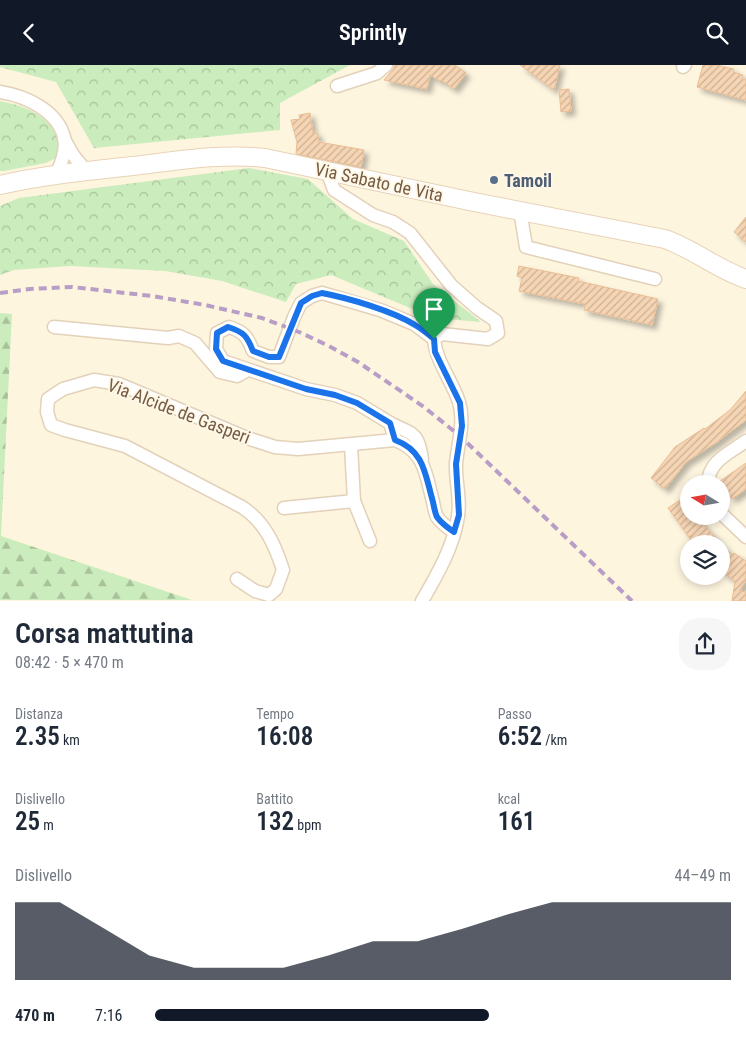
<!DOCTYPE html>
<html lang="it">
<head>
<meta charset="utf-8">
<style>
	:root { --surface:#fff; --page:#f6f6f7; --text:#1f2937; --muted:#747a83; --accent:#111827 }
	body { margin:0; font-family:"Roboto Condensed",sans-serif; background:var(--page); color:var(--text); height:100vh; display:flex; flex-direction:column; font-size:19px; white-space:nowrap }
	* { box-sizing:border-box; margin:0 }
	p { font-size:16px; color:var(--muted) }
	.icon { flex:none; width:28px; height:28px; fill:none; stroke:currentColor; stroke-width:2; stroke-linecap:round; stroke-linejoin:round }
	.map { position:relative; height:536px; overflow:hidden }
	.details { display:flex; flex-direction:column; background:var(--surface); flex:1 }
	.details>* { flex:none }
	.needle { width:32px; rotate:281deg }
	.fabs { position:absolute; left:680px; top:410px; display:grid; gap:10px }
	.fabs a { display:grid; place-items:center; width:50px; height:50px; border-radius:50%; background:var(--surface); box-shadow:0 2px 8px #0003; font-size:25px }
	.pin { position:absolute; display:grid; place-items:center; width:42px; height:42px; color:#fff; margin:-51px -21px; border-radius:50% 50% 50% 0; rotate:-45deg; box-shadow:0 0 5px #0007 }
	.pin .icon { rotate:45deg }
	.round { display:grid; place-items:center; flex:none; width:52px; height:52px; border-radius:20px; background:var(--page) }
	.head { display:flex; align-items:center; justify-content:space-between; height:85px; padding:0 15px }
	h1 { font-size:28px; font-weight:600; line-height:38px }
	.stats { display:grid; grid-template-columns:repeat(3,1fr); gap:8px; height:85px; padding:5px 15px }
	.stats div { display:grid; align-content:center }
	.stats b { font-size:25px; font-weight:600 }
	.stats small { font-size:14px; font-weight:400 }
	.stats p { font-size:14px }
	.chart { height:140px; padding:10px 15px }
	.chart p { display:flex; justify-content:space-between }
	.chart svg { width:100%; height:90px; margin-top:5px; fill:var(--accent); opacity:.7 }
	ul { padding:0 15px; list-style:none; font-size:16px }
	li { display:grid; grid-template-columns:80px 60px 1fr; align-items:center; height:38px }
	li i { height:12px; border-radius:6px; background:var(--accent) }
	header { display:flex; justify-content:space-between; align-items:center; height:65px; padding:0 15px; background:var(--accent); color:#fff; font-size:22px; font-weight:600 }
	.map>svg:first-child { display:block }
</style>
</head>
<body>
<header><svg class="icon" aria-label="back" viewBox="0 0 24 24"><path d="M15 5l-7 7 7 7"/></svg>Sprintly<svg class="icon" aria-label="search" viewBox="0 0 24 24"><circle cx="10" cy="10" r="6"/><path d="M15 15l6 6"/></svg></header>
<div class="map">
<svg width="746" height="536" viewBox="0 0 746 536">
	<defs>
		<pattern id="forest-firs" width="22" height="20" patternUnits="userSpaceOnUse" patternTransform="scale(1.25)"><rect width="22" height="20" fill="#cbecbd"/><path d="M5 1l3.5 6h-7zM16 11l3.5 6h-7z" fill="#a9c29b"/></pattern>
		<pattern id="park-crowns" width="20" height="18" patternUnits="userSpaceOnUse" patternTransform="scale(1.25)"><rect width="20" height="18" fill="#cbecbd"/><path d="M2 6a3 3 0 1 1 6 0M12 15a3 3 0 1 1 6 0" fill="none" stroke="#a9c29b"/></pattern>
		<pattern id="building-hatch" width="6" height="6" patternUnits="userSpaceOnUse" patternTransform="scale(1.25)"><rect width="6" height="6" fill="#f6d5b4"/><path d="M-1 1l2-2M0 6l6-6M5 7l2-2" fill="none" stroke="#ccb094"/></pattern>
		<filter id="shadow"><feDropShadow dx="4.5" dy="4.5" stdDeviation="2.5" flood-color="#0004"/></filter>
	</defs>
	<rect width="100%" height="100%" fill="#fef5df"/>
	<path fill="url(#forest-firs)" d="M0,248l12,1 -11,222 191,64h-192z"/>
	<g fill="url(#park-crowns)">
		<path d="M0,0h350l-70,38v27l-186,18 -38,-66 -56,-15z"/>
		<path d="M0,36c23,5 47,12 57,36 2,5 1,13 2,19l-13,7 -42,8h-4z"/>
		<path d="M249,103l59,11 45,40 51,22 29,43 48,38 -47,-4 -103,-43 -35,9 -10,18 -64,-21 -57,-10 -95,-5 -56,4 -14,5v-69l19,-8z"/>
	</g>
	<g fill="url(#building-hatch)" stroke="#eabd93" filter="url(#shadow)">
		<path d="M394,0h61l11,8 -12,16 -13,-9 -1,1 -10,-6 -3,14 -43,-9 10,-12z"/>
		<path d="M520,0h40l-6,25z"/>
		<path d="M703,0h13l18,4 -1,3 10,3 -1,4 4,1v20l-49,-13z"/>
		<path d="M569,24l2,22 -10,1 -2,-22z"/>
		<path d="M310,48l3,20 4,-1 2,10 45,8 -3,17 -65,-13 1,-12 -6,-22 9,-1 -1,-4z"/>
		<path d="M746,152v25l-12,-10z"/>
		<path d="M519,201l60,12 -1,3 80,18 -6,26 -68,-15 1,-6 -66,-13 3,-13 -5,-2z"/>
		<path d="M746,326v29l-29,22 -31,20 -21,27 -14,-11 24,-31 29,-19 1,1 25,-19z"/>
		<path d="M746,398v26l-14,10 -12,-18z"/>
		<path d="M689,429v22h7l25,28h-27l-26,-36z"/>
		<path d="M721,479l11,11 2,-2 12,8v20l-7,10 7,1v9h-14l3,-20 -14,-10z"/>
	</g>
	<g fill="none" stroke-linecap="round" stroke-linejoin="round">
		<g stroke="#e3d1ba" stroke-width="15">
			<g id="street">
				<path d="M683,2l2,-2"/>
				<path d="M337,21l40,-13 9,-8"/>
				<path d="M0,27c25,4 57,18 64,45 3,13 -3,27 -8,38"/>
				<path d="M64,74l9,16 14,17"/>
				<path d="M327,106l7,19 39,25 20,7 17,11 41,52 26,23 19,13 2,12 -10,6 -46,-5 -8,5c2,23 18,41 25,63 6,20 -1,41 -3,61 -1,17 5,36 2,53 -4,30 -21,59 -36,85"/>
				<path d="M520,145l6,37 129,32"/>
				<path d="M54,262l114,11 11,-2 16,7 25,29 17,4 11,-6"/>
				<path d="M390,358c24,12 28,9 32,36"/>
				<path d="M395,375l-5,-17 -33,-20 -22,-8 -29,-6 -83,-28 -7,-12 1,-16 12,-6c15,5 18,9 24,24l16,6h10l15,-40 7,-14 11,-7 10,-3 58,17 34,14 20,15"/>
				<path d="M351,380l3,56 16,40"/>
				<path d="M708,419c0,-23 22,-31 38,-43"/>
				<path d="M284,443l70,-7"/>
				<path d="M721,448l25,24"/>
				<path d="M237,514l18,12 14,4 7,-6 7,-19c-8,-25 -18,-48 -41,-63l-117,-61 -60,-16 -14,-5 -4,-13 1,-13 15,-10 31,-9 25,4 128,54 28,9 23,2 97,-9c30,11 31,35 38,62 1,5 2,11 4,15 5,7 11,11 17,15"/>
			</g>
		</g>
		<g stroke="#e8d3b8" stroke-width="20">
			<path id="secondary" d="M0,120c43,-10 88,-14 132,-19 44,-5 89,-13 133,-8l209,44 191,37c28,10 52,30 81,40"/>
		</g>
		<use href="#street" stroke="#fff" stroke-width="12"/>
		<use href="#secondary" stroke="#fff" stroke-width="18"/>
		<path stroke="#b89ec7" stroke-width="4" stroke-dasharray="8 5" stroke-linecap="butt" d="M0,228l30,-4 42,-2 80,9 53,9 57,13 37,14 30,14 29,16 66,45 36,29 172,165"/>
	</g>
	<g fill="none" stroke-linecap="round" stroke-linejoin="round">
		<g stroke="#fff" stroke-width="10">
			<path id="route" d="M322,228c26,5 71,18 93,32 7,4 13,9 19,14l1,13 25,51 2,23 -6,38 3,51 -5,17c-6,-4 -12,-8 -17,-15 -2,-4 -3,-10 -4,-15 -8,-27 -8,-51 -38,-62l-5,-17 -33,-20 -22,-8 -29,-6 -83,-28 -7,-12 1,-16 11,-6c16,5 19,9 25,24l16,6h10l22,-54 11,-7z"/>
		</g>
		<use href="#route" stroke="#1a73e8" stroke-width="6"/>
	</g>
	<circle fill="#5c6f8a" stroke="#fff8e7" stroke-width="2" cx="494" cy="115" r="5"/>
	<g text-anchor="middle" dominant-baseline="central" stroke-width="4" stroke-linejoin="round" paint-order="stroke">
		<g font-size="18" font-weight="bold" fill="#4e5e75" stroke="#fff8e7" text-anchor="start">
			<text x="504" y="115">Tamoil</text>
		</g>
		<g font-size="18" fill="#765b45" stroke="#fff8e7">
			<text transform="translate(379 117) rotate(12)">Via Sabato de Vita</text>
			<text transform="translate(179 346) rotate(21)">Via Alcide de Gasperi</text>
		</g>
	</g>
</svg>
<div class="fabs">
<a><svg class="needle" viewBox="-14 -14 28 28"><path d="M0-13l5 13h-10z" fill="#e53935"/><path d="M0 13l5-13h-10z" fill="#747a83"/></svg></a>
<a><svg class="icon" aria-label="layers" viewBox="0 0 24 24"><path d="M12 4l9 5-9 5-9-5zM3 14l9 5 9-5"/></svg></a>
</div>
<div class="pin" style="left:434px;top:274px;background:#1e9e55"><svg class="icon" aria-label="arrive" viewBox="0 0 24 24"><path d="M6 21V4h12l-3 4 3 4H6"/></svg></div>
</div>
<section class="details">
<div class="head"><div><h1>Corsa mattutina</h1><p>08:42 · 5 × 470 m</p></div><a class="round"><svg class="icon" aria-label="share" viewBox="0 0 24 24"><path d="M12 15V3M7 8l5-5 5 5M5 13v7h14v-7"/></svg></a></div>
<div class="stats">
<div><p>Distanza</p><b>2.35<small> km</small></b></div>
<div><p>Tempo</p><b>16:08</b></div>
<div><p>Passo</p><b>6:52<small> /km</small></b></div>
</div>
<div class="stats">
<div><p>Dislivello</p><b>25<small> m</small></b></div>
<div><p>Battito</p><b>132<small> bpm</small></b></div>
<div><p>kcal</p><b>161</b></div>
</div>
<div class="chart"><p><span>Dislivello</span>44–49 m</p>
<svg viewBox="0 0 160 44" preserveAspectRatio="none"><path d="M0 44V6L10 6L20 19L30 32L40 38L50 38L60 38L70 32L80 25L90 25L100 19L110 12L120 6L130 6L140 6L150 6L160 6V44z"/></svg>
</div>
<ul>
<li><b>470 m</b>7:16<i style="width:58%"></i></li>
</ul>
</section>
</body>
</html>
